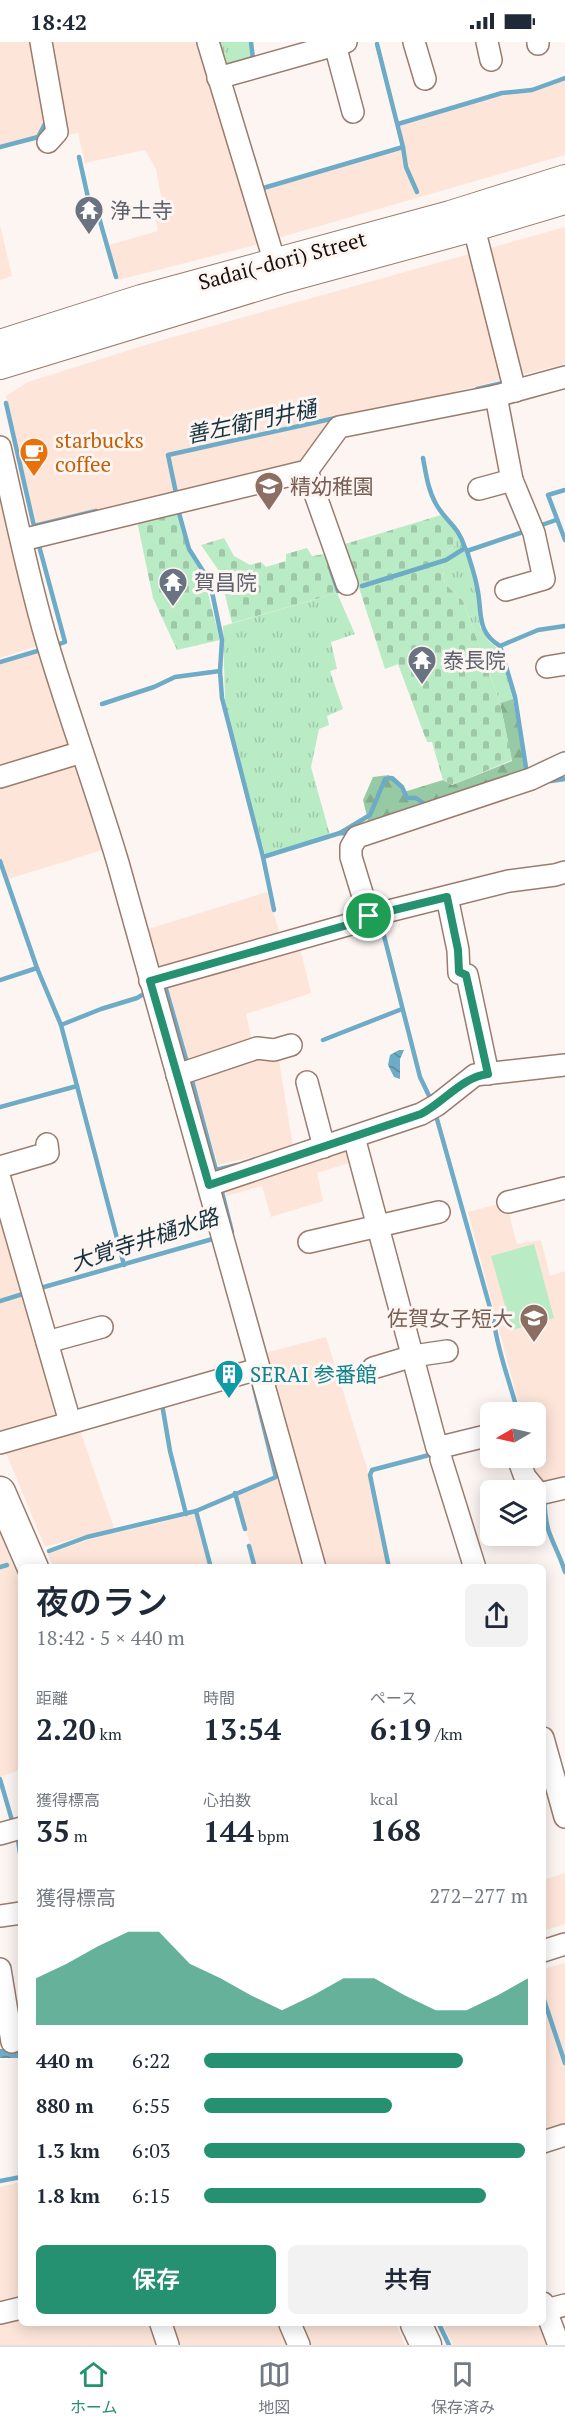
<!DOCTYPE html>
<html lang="ja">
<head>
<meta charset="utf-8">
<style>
	:root { --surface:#fff; --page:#f2f2f3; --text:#1f2937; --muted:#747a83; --line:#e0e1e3; --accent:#269170 }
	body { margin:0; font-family:"PT Serif","Noto Sans JP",serif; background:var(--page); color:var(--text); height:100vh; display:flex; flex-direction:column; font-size:22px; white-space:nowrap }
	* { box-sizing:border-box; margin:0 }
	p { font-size:20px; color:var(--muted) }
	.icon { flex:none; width:33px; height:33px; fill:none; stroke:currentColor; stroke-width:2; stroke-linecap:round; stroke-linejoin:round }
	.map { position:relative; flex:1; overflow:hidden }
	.details { position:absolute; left:18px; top:1522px; width:528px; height:762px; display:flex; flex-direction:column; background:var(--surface); border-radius:9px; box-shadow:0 3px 15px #0003 }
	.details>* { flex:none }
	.needle { width:39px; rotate:261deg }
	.controls { position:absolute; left:480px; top:1360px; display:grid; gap:12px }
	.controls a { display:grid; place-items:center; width:66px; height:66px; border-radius:9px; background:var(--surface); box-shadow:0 3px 15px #0003; font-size:30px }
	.pin { position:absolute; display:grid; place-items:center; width:51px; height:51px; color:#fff; margin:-26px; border:3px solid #fff; border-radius:50%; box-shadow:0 2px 6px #0007 }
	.round { display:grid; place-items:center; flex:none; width:63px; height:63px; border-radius:9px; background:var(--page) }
	.headline { display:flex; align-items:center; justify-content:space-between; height:102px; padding:0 18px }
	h1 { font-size:33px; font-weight:600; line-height:45px }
	.figures { display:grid; grid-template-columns:repeat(3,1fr); gap:9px; height:102px; padding:6px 18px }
	.figures div { display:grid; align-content:center }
	.figures b { font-size:30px; font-weight:600 }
	.figures small { font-size:16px; font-weight:400 }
	.figures p { font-size:16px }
	.chart { height:168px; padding:12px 18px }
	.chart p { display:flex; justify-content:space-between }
	.chart svg { width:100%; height:108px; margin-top:6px; fill:var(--accent); opacity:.7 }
	.primary-button { display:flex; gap:12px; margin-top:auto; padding:12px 18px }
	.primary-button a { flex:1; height:69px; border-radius:9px; background:var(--accent); color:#fff; font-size:24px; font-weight:600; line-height:69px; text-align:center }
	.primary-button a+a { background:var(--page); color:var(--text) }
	ul { padding:0 18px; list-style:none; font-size:20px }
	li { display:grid; grid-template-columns:96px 72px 1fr; align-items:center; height:45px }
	li i { height:15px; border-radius:8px; background:var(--accent) }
	.status { display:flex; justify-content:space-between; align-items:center; height:42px; padding:0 30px; background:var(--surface); direction:ltr }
	.status svg { height:16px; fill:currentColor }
	.dock { display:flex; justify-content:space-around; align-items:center; height:84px; border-top:2px solid var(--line); background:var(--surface); font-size:16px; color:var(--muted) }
	.dock a { display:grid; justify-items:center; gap:3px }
	.dock .current { color:var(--accent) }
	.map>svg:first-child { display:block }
</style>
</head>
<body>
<div class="status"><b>18:42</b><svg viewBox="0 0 49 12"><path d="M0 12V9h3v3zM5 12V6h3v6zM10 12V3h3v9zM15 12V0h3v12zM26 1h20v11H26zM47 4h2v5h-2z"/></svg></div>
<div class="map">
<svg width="565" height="2303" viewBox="0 0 565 2303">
	<defs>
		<pattern id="grass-tufts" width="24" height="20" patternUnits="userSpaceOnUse" patternTransform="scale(1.5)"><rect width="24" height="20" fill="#b9ebc5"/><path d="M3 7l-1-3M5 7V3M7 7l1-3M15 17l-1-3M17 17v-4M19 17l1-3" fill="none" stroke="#9ec8a8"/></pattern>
		<pattern id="forest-firs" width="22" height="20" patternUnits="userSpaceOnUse" patternTransform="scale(1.5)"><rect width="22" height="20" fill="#97caa4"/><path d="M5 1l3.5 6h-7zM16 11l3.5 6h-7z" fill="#82ac8c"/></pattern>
		<pattern id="cemetery-stones" width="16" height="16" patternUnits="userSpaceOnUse" patternTransform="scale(1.5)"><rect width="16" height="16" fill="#b9ebc5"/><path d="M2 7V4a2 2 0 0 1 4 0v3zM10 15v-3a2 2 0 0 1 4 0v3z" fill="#9ec8a8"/></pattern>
		<pattern id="water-waves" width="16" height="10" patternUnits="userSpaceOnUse" patternTransform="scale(1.5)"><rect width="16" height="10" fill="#6dabc7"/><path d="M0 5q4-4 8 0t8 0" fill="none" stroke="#598aa0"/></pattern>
	</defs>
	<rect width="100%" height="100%" fill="#fcf5f2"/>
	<g fill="#fde5d9">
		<path d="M0,0h205l59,201 -146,37 -9,-35 49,-14 -5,-28 9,-2 -6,-32 -11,-19 -60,13 -7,-30 -78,15z"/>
		<path d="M565,39v74l-294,85 -15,-49 149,-42 -5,-23 100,-30 31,-4z"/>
		<path d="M0,183l12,51 -12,4z"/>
		<path d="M565,185v137l-132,33 -188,38 2,2 87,-17 -32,48 -265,59 -31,-131 22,-14 124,-39z"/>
		<path d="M0,444l40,159 -40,13z"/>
		<path d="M45,609l28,98 -73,22v-107z"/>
		<path d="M76,717l33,89 -104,32 -5,-17v-79z"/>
		<path d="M267,850l14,46 -128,32 -11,-39z"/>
		<path d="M300,906l11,45 -65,21 9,41 23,-1 15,93 -75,18 -52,-182z"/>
		<path d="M350,1101l5,18 -38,12 6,28 -52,16 -9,-31 -36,10 -1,-10z"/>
		<path d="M506,1160l11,42 24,-4 9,36 15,-5v209l-25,6 -8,-28h4v-45h-15l-53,-201z"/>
		<path d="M0,1167l64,209 -64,20z"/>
		<path d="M326,1295l41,131 20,99h-67l-59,-213z"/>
		<path d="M78,1383l36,103 -69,19 -41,-99z"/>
		<path d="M284,1434l25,91h-53l-19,-73z"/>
		<path d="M195,1472l14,53h-155l-7,-13 43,-15z"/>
		<path d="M0,1489l21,49v189l-20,8 2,12 -3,1z"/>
		<path d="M565,1831v51l-22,7v-51z"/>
		<path d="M565,1921v171l-22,6v-171z"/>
		<path d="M21,2140v121l-21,5v-121z"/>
		<path d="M21,2270v12h263l9,21h-293v-27z"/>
		<path d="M296,2282h100l9,21h-100z"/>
		<path d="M443,2282h100l12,21h-102z"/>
	</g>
	<g fill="url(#grass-tufts)">
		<path d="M212,0h38l2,20 -32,9z"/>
		<path d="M457,490l9,20 11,39 3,36 8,13 11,10 14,49 -13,4 -37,-102 -18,-17 -4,-28 13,-9z"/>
		<path d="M337,551l18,41 -24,8 6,27 -7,2 13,38 -16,7 2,9 -10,4 -8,38 19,68 -65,19 -30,-105 -10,-49 -2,-74z"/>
	</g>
	<path fill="url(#forest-firs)" d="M513,657l14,77 -170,50 11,-6 -5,-20 10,-23 16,-2 15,17 39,-12 9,5 60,-24 -12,-58z"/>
	<g fill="url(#cemetery-stones)">
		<path d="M176,465l11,42 17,29 16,62 -43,10 -24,-52 -17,-82z"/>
		<path d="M441,473l16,17 -3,15 -13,9 4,28 18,17 37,102 12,57 -60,25 -9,-5 -11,-38h-5l-29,-78 -13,5 -40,-125z"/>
		<path d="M224,496l10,18 16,9 11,-3 5,5 20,-6v-7l21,-6 5,8 13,-2 12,39 -105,30 -13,-52 -18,-26z"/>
	</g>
	<path fill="#b9ebc5" d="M534,1202l20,74 -42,12 -21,-74z"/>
	<g fill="url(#water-waves)">
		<path d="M399,1008h5l-4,9v20l-6,-2 -6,-12 2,-10z"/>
		<rect x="0" y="2007" width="21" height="9"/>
	</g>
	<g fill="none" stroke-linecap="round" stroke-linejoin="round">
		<g stroke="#6dabc7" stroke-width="4.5">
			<path d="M251,0l2,17"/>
			<path d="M398,82l104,-31 30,-3 33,-12"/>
			<path d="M0,105l38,-10 8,-15"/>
			<path d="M403,105l3,20 11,25"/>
			<path d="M79,115l10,45 9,12 18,63"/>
			<path d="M260,147l143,-42 -26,-103"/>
			<path d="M477,347l30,-7"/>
			<path d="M6,361l28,123"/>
			<path d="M423,416c3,16 5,32 13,46 10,18 22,21 29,44"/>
			<path d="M565,448l-17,5 17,45"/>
			<path d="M171,452l5,-1 -8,-38 172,-38"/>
			<path d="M179,471l10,36 21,33 12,58 -2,31 2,27 41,159 77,-24 12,1"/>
			<path d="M536,485l20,-7"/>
			<path d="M35,489l-1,-5 62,-15"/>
			<path d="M38,500l27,100 -11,4"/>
			<path d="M467,509c4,13 9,27 11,41 4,23 -1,40 22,54"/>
			<path d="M330,525l8,24"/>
			<path d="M362,544l84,-26 19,-12 2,3 59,-20"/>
			<path d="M0,620l44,-13"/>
			<path d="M102,662l52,-17 21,-10 45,-6"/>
			<path d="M527,732l-12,-77 -15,-51 38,-16 27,-4"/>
			<path d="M551,739l14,-2"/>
			<path d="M340,791l30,-18 15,-36 7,-1 10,9 5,11h9l13,9"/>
			<path d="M263,815l11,53"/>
			<path d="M0,819l37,107 24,57 63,240"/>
			<path d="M380,878l40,157 12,25"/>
			<path d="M0,938l37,-12"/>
			<path d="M164,940l24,84"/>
			<path d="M61,983l40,-16 36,-11 12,-7"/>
			<path d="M323,998l79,-31"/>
			<path d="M191,1035l25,93"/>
			<path d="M0,1065l77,-21"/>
			<path d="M435,1070l59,210c4,31 16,60 24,91"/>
			<path d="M218,1135l-2,-7 21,-5"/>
			<path d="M221,1146l11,44 -5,2"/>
			<path d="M37,1247l179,-51"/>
			<path d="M0,1259l26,-8"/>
			<path d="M162,1362l8,47 16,63"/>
			<path d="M235,1451l10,36"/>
			<path d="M544,1456c1,12 1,22 5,34 5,14 12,26 16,40"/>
			<path d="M196,1469l15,57"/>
			<path d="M249,1504l6,22"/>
			<path d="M49,1509l38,-14 109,-26 80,-34 -22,-90"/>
			<path d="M0,1525l7,-2"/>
			<path d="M389,1526l-19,-93 2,-5 61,-16"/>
			<path d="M0,1737l13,45"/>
			<path d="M18,1798l3,20"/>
			<path d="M543,1955l22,66"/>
			<path d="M0,2139l21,-4"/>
			<path d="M439,2282l10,21"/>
		</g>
		<g stroke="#997c6e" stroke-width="24">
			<g id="minor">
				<path d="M41,0l16,90 -9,10"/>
				<path d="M208,0l67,221"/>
				<path d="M414,0l11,37"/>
				<path d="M487,0l4,18"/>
				<path d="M538,0v2"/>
				<path d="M335,3l18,67"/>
				<path d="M218,36l128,-36"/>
				<path d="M474,186l41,163"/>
				<path d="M496,354l16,84 22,53 10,46 -38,11"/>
				<path d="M0,405c15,65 28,131 47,195 22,74 49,147 71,221l197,705"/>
				<path d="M307,429l40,113"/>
				<path d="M479,447l33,-9"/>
				<path d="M22,498l285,-69 32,-44 157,-31 69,-19"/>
				<path d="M547,625l18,-3"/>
				<path d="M0,735l82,-25"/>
				<path d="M447,855l11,53 1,23 8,2 21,99"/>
				<path d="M369,874l140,-35 46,-6 10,-3"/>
				<path d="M150,939l215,-61 4,-4 -18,-59v-10l6,-10 174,-58 34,-16"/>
				<path d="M177,1033l80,-27 17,2 17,-5"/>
				<path d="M307,1040l17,65"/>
				<path d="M354,1095l83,311 53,-13"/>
				<path d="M0,1125l48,-14 -1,-9"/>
				<path d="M0,1137l70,243"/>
				<path d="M209,1143l212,-71 16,-9 38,-30 90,-10"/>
				<path d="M508,1160l57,-14"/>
				<path d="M309,1200l130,-30"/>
				<path d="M47,1300l55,-15"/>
				<path d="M373,1326l40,-12 34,-5"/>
				<path d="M0,1401l258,-74"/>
				<path d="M518,1416l7,19 14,17 26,-6"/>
				<path d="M441,1417l34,109"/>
				<path d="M543,1696l22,79"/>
				<path d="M0,1792l21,-6"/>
				<path d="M0,1874l21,-3"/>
				<path d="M543,1909l22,-7"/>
				<path d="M0,1927l12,73"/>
				<path d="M543,2100l22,-7"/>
				<path d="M543,2261l16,42"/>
				<path d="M546,2268l19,-5"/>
				<path d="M0,2271l21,-5"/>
				<path d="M161,2282l7,21"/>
				<path d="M290,2282l9,21"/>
			</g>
		</g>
		<g stroke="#997c6e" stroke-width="28">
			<g id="major">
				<path d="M0,301l141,-45 309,-84 115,-36"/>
				<path d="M0,324l279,-85 195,-53 91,-27"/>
			</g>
		</g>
		<g stroke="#997c6e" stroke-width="33">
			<g id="highway">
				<path d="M0,1450l33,76"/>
				<path d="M416,2282l10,21"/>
			</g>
		</g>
		<use href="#minor" stroke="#fff" stroke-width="21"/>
		<use href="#major" stroke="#fff" stroke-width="26"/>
		<use href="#highway" stroke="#fff" stroke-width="30"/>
	</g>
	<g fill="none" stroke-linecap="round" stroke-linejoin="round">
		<g stroke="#fff" stroke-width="12">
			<path id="route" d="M447,855l11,53 1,22 7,3 22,99c-26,3 -44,28 -67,40l-212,71 -59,-204 215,-61 4,-4z"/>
		</g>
		<use href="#route" stroke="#269170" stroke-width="8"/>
	</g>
	<defs>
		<g id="temple-pin" transform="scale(1.5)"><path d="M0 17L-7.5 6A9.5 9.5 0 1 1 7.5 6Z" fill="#6b7280" stroke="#fcf5f2"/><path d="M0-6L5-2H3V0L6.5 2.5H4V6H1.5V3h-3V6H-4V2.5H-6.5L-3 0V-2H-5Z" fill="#fff"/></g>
		<g id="cafe-pin" transform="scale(1.5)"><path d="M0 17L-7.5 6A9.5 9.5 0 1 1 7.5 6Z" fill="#e8710a" stroke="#fcf5f2"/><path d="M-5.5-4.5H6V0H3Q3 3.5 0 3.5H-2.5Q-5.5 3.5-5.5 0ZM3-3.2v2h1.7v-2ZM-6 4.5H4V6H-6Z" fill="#fff"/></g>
		<g id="school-pin" transform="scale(1.5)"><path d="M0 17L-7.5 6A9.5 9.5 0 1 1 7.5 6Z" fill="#8d6e63" stroke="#fcf5f2"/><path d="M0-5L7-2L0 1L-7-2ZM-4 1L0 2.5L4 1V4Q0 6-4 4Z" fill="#fff"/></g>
		<g id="university-pin" transform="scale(1.5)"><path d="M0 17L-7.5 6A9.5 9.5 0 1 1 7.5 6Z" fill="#8d6e63" stroke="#fcf5f2"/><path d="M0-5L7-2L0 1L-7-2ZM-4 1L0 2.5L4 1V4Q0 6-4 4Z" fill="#fff"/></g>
		<g id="building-pin" transform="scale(1.5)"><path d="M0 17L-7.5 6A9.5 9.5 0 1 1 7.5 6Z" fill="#0f9aa8" stroke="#fcf5f2"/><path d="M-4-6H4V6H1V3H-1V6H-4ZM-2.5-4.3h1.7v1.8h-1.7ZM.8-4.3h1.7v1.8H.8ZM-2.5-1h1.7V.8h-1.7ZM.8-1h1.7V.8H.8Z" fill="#fff"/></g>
	</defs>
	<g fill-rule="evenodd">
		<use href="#temple-pin" x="89" y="168"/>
		<use href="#cafe-pin" x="34" y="410"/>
		<use href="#school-pin" x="269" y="444"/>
		<use href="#temple-pin" x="173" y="540"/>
		<use href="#temple-pin" x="422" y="618"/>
		<use href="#university-pin" x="534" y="1276"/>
		<use href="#building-pin" x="229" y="1332"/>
	</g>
	<g text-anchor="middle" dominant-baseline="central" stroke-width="6" stroke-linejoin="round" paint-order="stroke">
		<g font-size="21" fill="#5b616d" stroke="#fcf5f2" text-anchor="start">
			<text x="110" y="168">浄土寺</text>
			<text x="194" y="540">賀昌院</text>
			<text x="443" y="618">泰長院</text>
		</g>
		<g font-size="21" fill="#1b100b" stroke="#fcf5f2">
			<text transform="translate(282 218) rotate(-15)">Sadai(-dori) Street</text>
		</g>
		<g font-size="21" fill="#c56008" stroke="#fcf5f2" text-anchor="start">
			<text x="55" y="398">starbucks<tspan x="55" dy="24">coffee</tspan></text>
		</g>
		<g font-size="21" fill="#785e54" stroke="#fcf5f2" text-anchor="start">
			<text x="290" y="444">精幼稚園</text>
			<text x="513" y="1276" text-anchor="end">佐賀女子短大</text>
		</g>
		<g font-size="21" fill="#0d838f" stroke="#fcf5f2" text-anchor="start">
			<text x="250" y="1332">SERAI 参番館</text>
		</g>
		<g font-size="22" font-style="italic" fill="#153340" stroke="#fcf5f2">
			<text transform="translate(251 379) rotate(-12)">善左衛門井樋</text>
			<text transform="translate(144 1197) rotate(-18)">大覚寺井樋水路</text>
		</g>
	</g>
</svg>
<div class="controls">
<a><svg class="needle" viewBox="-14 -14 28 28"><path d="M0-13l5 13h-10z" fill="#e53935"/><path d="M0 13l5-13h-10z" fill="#747a83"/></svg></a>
<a><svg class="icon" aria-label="layers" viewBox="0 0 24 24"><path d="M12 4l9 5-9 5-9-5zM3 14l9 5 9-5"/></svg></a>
</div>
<div class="pin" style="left:369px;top:874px;background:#1e9e55"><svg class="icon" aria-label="arrive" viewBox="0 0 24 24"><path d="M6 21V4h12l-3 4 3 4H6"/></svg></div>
<section class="details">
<div class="headline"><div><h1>夜のラン</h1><p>18:42 · 5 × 440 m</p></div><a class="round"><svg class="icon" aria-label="share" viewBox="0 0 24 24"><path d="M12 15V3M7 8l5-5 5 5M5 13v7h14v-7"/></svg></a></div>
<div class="figures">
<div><p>距離</p><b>2.20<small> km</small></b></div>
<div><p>時間</p><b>13:54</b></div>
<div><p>ペース</p><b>6:19<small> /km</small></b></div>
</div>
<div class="figures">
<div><p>獲得標高</p><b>35<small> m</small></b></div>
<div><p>心拍数</p><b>144<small> bpm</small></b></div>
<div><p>kcal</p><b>168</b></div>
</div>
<div class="chart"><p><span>獲得標高</span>272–277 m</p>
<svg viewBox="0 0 160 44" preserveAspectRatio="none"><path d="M0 44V25L10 19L20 12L30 6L40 6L50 19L60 25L70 32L80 38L90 32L100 25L110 25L120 32L130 38L140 38L150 32L160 25V44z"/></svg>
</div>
<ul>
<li><b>440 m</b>6:22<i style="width:80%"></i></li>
<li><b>880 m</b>6:55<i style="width:58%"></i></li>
<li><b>1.3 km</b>6:03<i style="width:99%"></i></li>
<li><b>1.8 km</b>6:15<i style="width:87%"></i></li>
</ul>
<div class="primary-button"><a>保存</a><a>共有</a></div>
</section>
</div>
<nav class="dock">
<a class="current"><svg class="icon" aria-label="home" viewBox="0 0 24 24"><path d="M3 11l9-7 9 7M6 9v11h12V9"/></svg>ホーム</a>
<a><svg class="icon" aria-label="map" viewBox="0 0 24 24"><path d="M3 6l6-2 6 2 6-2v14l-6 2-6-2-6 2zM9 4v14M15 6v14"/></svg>地図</a>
<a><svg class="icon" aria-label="saved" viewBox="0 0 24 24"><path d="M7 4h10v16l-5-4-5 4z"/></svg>保存済み</a>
</nav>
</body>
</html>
